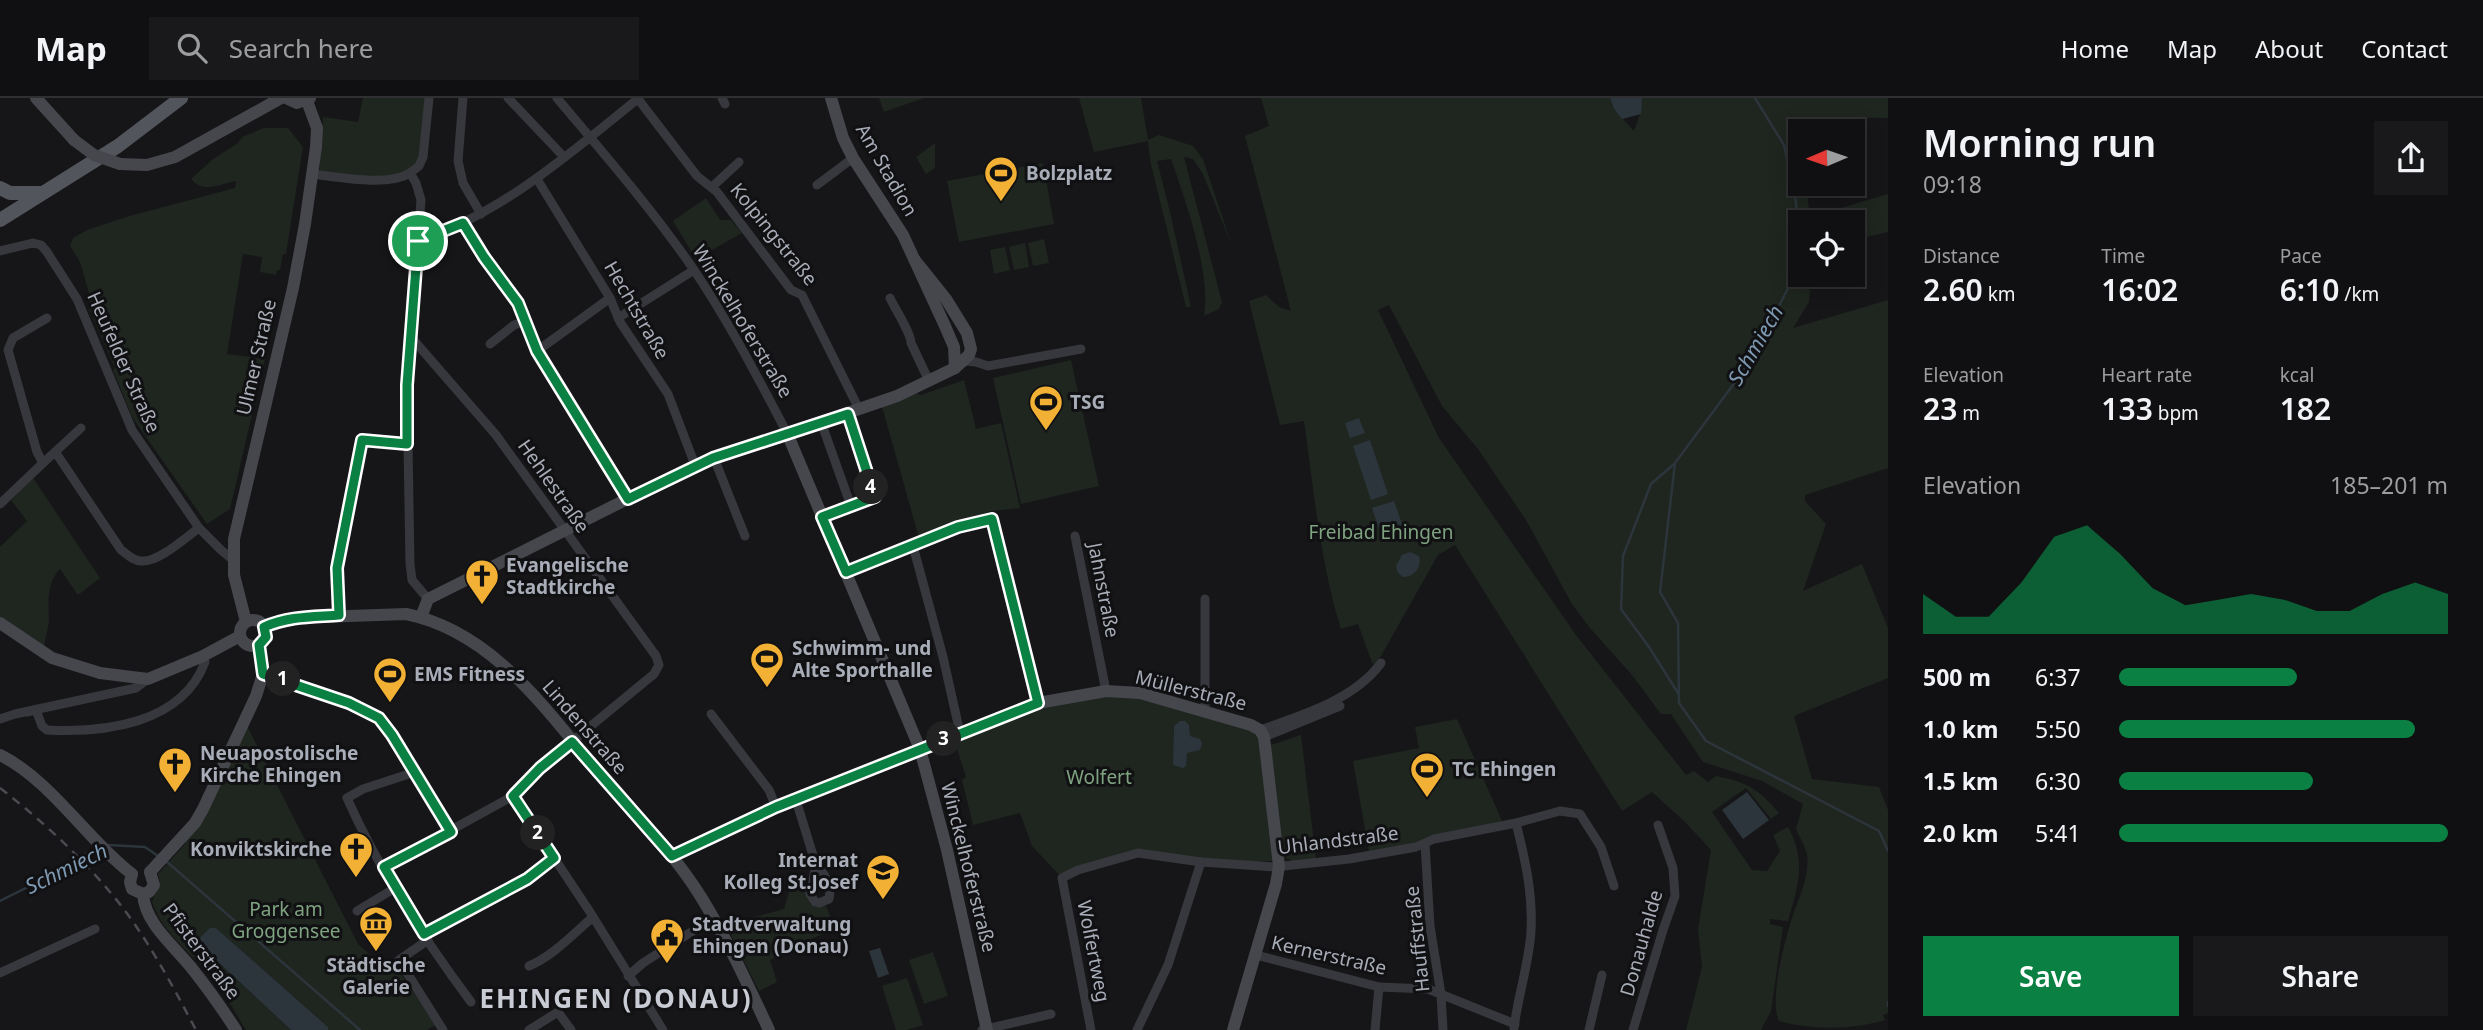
<!DOCTYPE html>
<html lang="en">
<head>
<meta charset="utf-8">
<style>
	:root { --surface:#101012; --page:#19191b; --text:#f1f3f6; --muted:#9c9d9f; --line:#303032; --accent:#0b8043 }
	body { margin:0; font-family:"Noto Sans",sans-serif; background:var(--page); color:var(--text); height:100vh; display:flex; flex-direction:column; font-size:26px; white-space:nowrap }
	* { box-sizing:border-box; margin:0 }
	p { font-size:23px; color:var(--muted) }
	.icon { flex:none; width:38px; height:38px; fill:none; stroke:currentColor; stroke-width:2; stroke-linecap:round; stroke-linejoin:round }
	.map { position:relative; flex:1; overflow:hidden }
	.details { display:flex; flex-direction:column; background:var(--surface); width:595px }
	.details>* { flex:none }
	.needle { width:46px; rotate:268deg }
	.fabs { position:absolute; left:1788px; top:21px; display:grid; gap:14px }
	.fabs a { display:grid; place-items:center; width:77px; height:77px; border-radius:0px; background:var(--surface); box-shadow:0 4px 18px #0003,0 0 0 2px var(--line); font-size:35px }
	.pin { position:absolute; display:grid; place-items:center; width:60px; height:60px; color:#fff; margin:-30px; border:4px solid #fff; border-radius:50%; box-shadow:0 2px 7px #0007 }
	.km { position:absolute; width:35px; height:35px; margin:-18px; border-radius:50%; background:#222; color:#fff; font-size:19px; line-height:35px; text-align:center }
	.round { display:grid; place-items:center; flex:none; width:74px; height:74px; border-radius:0px; background:var(--page) }
	.head { display:flex; align-items:center; justify-content:space-between; height:119px; padding:0 35px }
	h1 { font-size:38px; font-weight:600; line-height:52px }
	.metrics { display:grid; grid-template-columns:repeat(3,1fr); gap:10px; height:119px; padding:7px 35px }
	.metrics div { display:grid; align-content:center }
	.metrics b { font-size:30px; font-weight:600 }
	.metrics small { font-size:19px; font-weight:400 }
	.metrics p { font-size:19px }
	.chart { height:196px; padding:14px 35px }
	.chart p { display:flex; justify-content:space-between }
	.chart svg { width:100%; height:126px; margin-top:7px; fill:var(--accent); opacity:.7 }
	.action { display:flex; gap:14px; margin-top:auto; padding:14px 35px }
	.action a { flex:1; height:80px; border-radius:0px; background:var(--accent); color:#fff; font-size:28px; font-weight:600; line-height:80px; text-align:center }
	.action a+a { background:var(--page); color:var(--text) }
	ul { padding:0 35px; list-style:none; font-size:23px }
	li { display:grid; grid-template-columns:112px 84px 1fr; align-items:center; height:52px }
	li i { height:18px; border-radius:9px; background:var(--accent) }
	header { display:flex; align-items:center; gap:42px; box-sizing:border-box; height:98px; padding:0 35px; background:var(--surface); border-bottom:2px solid var(--line) }
	header strong { font-size:33px }
	nav { display:flex; gap:38px; margin-inline-start:auto; font-size:24px }
	.search { width:490px; height:63px; background:var(--page); display:flex; align-items:center; gap:18px; box-sizing:border-box; padding:0 24px; border-radius:0px; color:var(--muted); font-size:26px }
	main { display:flex; flex:1; min-height:0 }
	.map>svg:first-child { display:block }
</style>
</head>
<body>
<header>
<strong>Map</strong>
<div class="search"><svg class="icon" aria-label="search" viewBox="0 0 24 24"><circle cx="10" cy="10" r="6"/><path d="M15 15l6 6"/></svg>Search here</div>
<nav><a>Home</a><a>Map</a><a>About</a><a>Contact</a></nav>
</header>
<main>
<div class="map">
<svg width="1888" height="932" viewBox="0 0 1888 932">
	<rect width="100%" height="100%" fill="#161618"/>
	<g fill="#1e261f">
		<path d="M363,0h66l-10,68 -23,13 -77,-4 4,-58 35,5z"/>
		<path d="M879,0h45l-40,14z"/>
		<path d="M1079,0h62l7,42 11,-5 34,11 10,13 29,87 -29,-72 -10,-15 -9,-2 38,145 -3,7 -15,7c7,-44 -18,-114 -33,-157l-14,2 13,51 21,95h-5l-36,-147 -2,-19 -54,11z"/>
		<path d="M1261,0h349l4,11 20,22 6,-17 2,-16h246v20l-102,-1 14,26 1,41h5l4,33 78,-23v38l-35,8v-18h-52v53h10l-2,27 -16,26 95,-28v168l-83,27v6l21,23 -23,67 59,-27 26,64v50l-94,38 18,63 67,8 9,23v203l-5,2 2,5c-32,10 -74,10 -106,1 -10,-21 5,-77 12,-100 7,-23 19,-43 16,-67 -2,-9 -8,-17 -11,-25l7,-25 -41,-23 -59,-19 -32,-48h-10l-29,-39 -43,-48 -17,-23 -46,-84 -48,-71 -36,-43 -53,-101 -11,5 61,128 137,197 110,140 8,-4 14,11 8,-6c31,6 43,13 63,37l-8,6 -25,-31 -34,24 40,58 15,1 13,-20 -7,-16 15,-8c19,34 10,59 0,94l-18,-2v5l13,3 -12,84 -10,19h-75l16,-63 -4,-38 13,-79 -26,-28 -33,-30 -30,19 -167,-266 -17,10 -57,101 -8,9 -15,-41 -17,5c-21,-67 -27,-138 -37,-208l-24,4 -31,-124 17,-6 13,12 12,4 -46,-175 24,-10z"/>
		<path d="M264,30h24l15,19 -17,107h-3l-3,16h-3l-1,5 -16,-3 2,-15 -19,-3 -16,100 38,5 -35,150 -23,15 -75,-107 -19,-47 2,-2 -26,-59v-16l-9,-31 -10,-16 3,-8 14,-8 39,-13 109,-29 1,-7c-16,3 -33,13 -45,-2l22,-20 25,-16 4,-6z"/>
		<path d="M935,45v25l-9,6 -10,-17z"/>
		<path d="M1043,65l11,61 -95,18 -12,-61z"/>
		<path d="M706,100l14,22h11l11,13 -46,26 -23,-38z"/>
		<path d="M1044,141l5,24 -16,3 -5,-23z"/>
		<path d="M1025,145l4,24 -15,3 -5,-23z"/>
		<path d="M1005,149l5,23 -16,4 -4,-24z"/>
		<path d="M1071,262l28,126 -78,18 -28,-126z"/>
		<path d="M964,282l12,49 25,-6 19,85 -29,3 -72,27 -38,-135 29,-12 11,4z"/>
		<path d="M33,380l67,100 -22,17 -18,-26c-13,13 -12,32 -11,49 0,9 -4,20 -5,29l-44,-30v-70l27,-26 -16,-21z"/>
		<path d="M1140,595l120,37 14,131 -73,1 -63,-9 -76,25 -30,-32 -12,-33 -47,12 -11,-45 4,-3 -13,-41 85,-33z"/>
		<path d="M1457,621l45,102 -58,12 -26,10 -49,9 -16,-91 66,-13 -4,-21z"/>
		<path d="M244,622l114,224 33,29 8,-2 37,54 -9,5h-99v-3l-112,-99 -16,17 91,85h-45c-10,-15 -18,-32 -29,-47 -21,-27 -54,-48 -65,-81l8,-20 -2,-8 28,-31 -4,-5z"/>
		<path d="M1301,637l15,124 -23,2 -9,-4 -16,-111z"/>
		<path d="M791,786l16,1 -1,10 4,9 6,3 10,-1 9,23 -41,17 -3,5 -21,9 7,22 -18,9 -33,-66 58,-16z"/>
		<path d="M933,854l15,44 -24,8 -15,-44z"/>
		<path d="M907,880l16,47 -16,5h-11l-14,-44z"/>
	</g>
	<g fill="#2c353c">
		<path d="M1610,0h32l-1,16 -19,5 -8,-10z"/>
		<path d="M1359,320l6,15 -15,5 -5,-15z"/>
		<path d="M1370,342l18,54 -17,6 -18,-54z"/>
		<path d="M1394,403l12,34 -14,7 -7,-5 -3,1 -10,-30z"/>
		<path d="M1410,454l9,4c3,10 -4,21 -16,21l-5,-4 -2,-7 6,-11z"/>
		<path d="M1180,623h5l4,4 1,11 10,3 2,5 -2,6 -13,3 -1,13 -3,2 -10,-3 1,-39z"/>
		<path d="M1747,694l22,28 -26,19 -21,-29z"/>
		<path d="M210,830h6l112,99v3h-37l-91,-85 -1,-6z"/>
		<path d="M880,850l9,26 -11,4 -9,-27z"/>
	</g>
	<g fill="none" stroke-linecap="round" stroke-linejoin="round">
		<g stroke="#2c353c" stroke-width="2.5">
			<path d="M1755,0l29,47 12,57 3,65 -49,95 -75,101 -15,129 18,31 1,80 27,38 173,90 9,20"/>
			<path d="M1674,366l-23,20 -28,72 -2,53 28,38 29,46"/>
			<path d="M108,747l37,2 13,9"/>
			<path d="M166,763l194,169"/>
			<path d="M0,803l74,-37 14,-12 11,-3"/>
			<path d="M1888,904v4"/>
		</g>
		<g stroke="#37383d" stroke-width="9">
			<path d="M463,0l-5,63 5,22 18,31"/>
			<path d="M508,0l56,59"/>
			<path d="M557,0c47,56 96,112 137,172 35,52 64,108 93,163"/>
			<path d="M722,0l3,6"/>
			<path d="M638,1l59,77 20,16 74,98 11,5 57,114"/>
			<path d="M312,76c26,3 76,13 98,-1"/>
			<path d="M537,81l73,119 10,24 48,72 27,71"/>
			<path d="M817,87l36,-27"/>
			<path d="M712,89l27,-25"/>
			<path d="M463,125l6,12 49,68 19,48 91,148"/>
			<path d="M418,143c85,-28 152,-88 221,-143"/>
			<path d="M0,153l33,-8 8,2 6,7 30,47 55,131 67,98 22,22 11,9"/>
			<path d="M890,200c5,11 21,35 21,45l18,38"/>
			<path d="M618,220l76,-48"/>
			<path d="M490,246l24,-19 12,-4"/>
			<path d="M537,253l73,-53"/>
			<path d="M964,263l12,1 12,4 93,-17"/>
			<path d="M821,324l30,84"/>
			<path d="M56,355l65,97c6,4 12,11 20,11 17,2 45,-24 58,-33"/>
			<path d="M714,360l31,78"/>
			<path d="M43,365l38,-35"/>
			<path d="M0,406l43,-41 -6,-11 -29,-102 5,-12 34,-20"/>
			<path d="M822,419l53,-20 -27,-83"/>
			<path d="M1075,438l31,155"/>
			<path d="M913,448l45,-19 34,-8 46,184"/>
			<path d="M846,474l67,-26 30,111 17,76"/>
			<path d="M428,501l-16,-19 -2,-16 -3,-179 14,-185 -5,-17 -6,-10 9,-7 4,-9 6,-59"/>
			<path d="M339,517l-2,-47 25,-128 45,4"/>
			<path d="M263,576l86,29 30,15 13,17 59,97"/>
			<path d="M1205,613v-112"/>
			<path d="M27,614l9,-2 6,16 5,4c57,3 135,-6 158,-68l-2,-6"/>
			<path d="M711,616l58,76 7,17"/>
			<path d="M0,621l15,-5 121,-26 12,-9"/>
			<path d="M1260,632c42,-15 94,-30 121,-67"/>
			<path d="M1264,639l76,-31"/>
			<path d="M415,674l-52,17 -16,9c32,72 77,141 124,204"/>
			<path d="M513,698l77,116 73,118"/>
			<path d="M796,702l20,65 -6,29 5,8 4,1 10,-4c3,-13 -4,-25 -13,-34"/>
			<path d="M1425,746l5,82 11,68 2,36"/>
			<path d="M384,769l129,-71 45,-43 96,-79 5,-9 -3,-9 -160,-221 -86,-99"/>
			<path d="M357,813l38,-23"/>
			<path d="M424,836l103,-55 27,-21"/>
			<path d="M428,842l-29,20 44,70"/>
			<path d="M1256,857l123,32 49,2 87,35"/>
			<path d="M529,868c24,-10 44,-32 64,-49"/>
			<path d="M0,875l95,-44"/>
			<path d="M628,878l15,-13 70,-45"/>
			<path d="M1514,930c4,-33 15,-64 17,-97 2,-38 -6,-72 -15,-108"/>
			<path d="M529,932l29,-18 13,18"/>
			<path d="M982,932l69,-16"/>
			<path d="M1091,932l-29,-152 16,-8 60,-17 63,9 73,5 75,-8 67,-12 18,-8 82,-16 44,-12 20,3 21,33 13,39"/>
			<path d="M1137,932l31,-65 33,-103"/>
			<path d="M1375,932l4,-43"/>
			<path d="M1589,932l13,-55"/>
			<path d="M1633,932l30,-100 12,-34 -2,-28 -15,-43"/>
		</g>
		<g stroke="#45474d" stroke-width="12">
			<path d="M36,0l38,42"/>
			<path d="M286,0l11,5 13,-5"/>
			<path d="M831,0l12,40 10,20 50,77 42,91 9,21 1,21"/>
			<path d="M120,66l27,1 28,-8 106,-59"/>
			<path d="M787,335l133,316 27,101 40,180"/>
			<path d="M421,519l7,-18 267,-134 202,-69 58,-28 14,-13 2,-6 -4,-16 -21,-34 -32,-40"/>
			<circle cx="253" cy="535" r="13"/>
			<path d="M246,524l-12,-47v-36l59,-251 12,-64 11,-77 1,-19 -10,-27"/>
			<path d="M0,525l52,35 48,15 48,6 55,-23 37,-20"/>
			<path d="M264,529l28,-9 114,-4c90,18 144,102 200,167 33,37 69,74 95,116 26,42 47,88 68,133"/>
			<path d="M0,657c51,25 88,86 132,119"/>
			<path d="M672,758l104,-49 262,-104 68,-12 34,2 111,32 9,5 4,7 15,129 -3,18 -43,146"/>
			<path d="M150,774l45,-49 8,-14 53,-113 7,-22 -4,-29"/>
			<path d="M132,776l-2,8 2,7 11,5"/>
			<path d="M143,796c2,31 34,54 51,77 15,19 29,39 42,59"/>
			<path d="M143,796l6,-2 5,-7 -4,-13"/>
		</g>
		<g stroke="#53555c" stroke-width="14">
			<path d="M0,90l10,5h31"/>
			<path d="M0,122l118,-74 63,-48"/>
		</g>
		<path stroke="#4a4c52" stroke-width="2.5" stroke-dasharray="9 7" stroke-linecap="butt" d="M0,690c40,31 77,65 110,104 35,41 61,91 86,138"/>
		<path stroke="#45474d" stroke-width="12" d="M74,42l20,15 26,9"/>
	</g>
	<g fill="none" stroke-linecap="round" stroke-linejoin="round">
		<g stroke="#fff" stroke-width="14">
			<path id="route" d="M463,125l21,34 34,46 19,48 91,148 85,-41 135,-44 27,83 -53,20 24,55 112,-45 34,-8 46,184 -262,104 -104,49 -100,-114 -32,26 -27,28 41,62 -27,21 -103,55 -40,-67 67,-35 -59,-97 -13,-17 -30,-15 -86,-29 -4,-29 7,-8 -2,-10c25,-11 49,-10 75,-12l-2,-47 25,-128 45,4v-59l11,-144z"/>
		</g>
		<use href="#route" stroke="#0b8043" stroke-width="9"/>
	</g>
	<defs>
		<g id="stadium-pin" transform="scale(1.75)"><path d="M0 17L-7.5 6A9.5 9.5 0 1 1 7.5 6Z" fill="#f2b134" stroke="#111113"/><path d="M0-5a6.5 5 0 1 0 0 10a6.5 5 0 1 0 0-10ZM-3.5-1.8h7v3.6h-7Z" fill="#111"/></g>
		<g id="church-pin" transform="scale(1.75)"><path d="M0 17L-7.5 6A9.5 9.5 0 1 1 7.5 6Z" fill="#f2b134" stroke="#111113"/><path d="M-1.2-6h2.4v3.5h3.3v2.4h-3.3V6h-2.4V-.1h-3.3v-2.4h3.3Z" fill="#111"/></g>
		<g id="school-pin" transform="scale(1.75)"><path d="M0 17L-7.5 6A9.5 9.5 0 1 1 7.5 6Z" fill="#f2b134" stroke="#111113"/><path d="M0-5L7-2L0 1L-7-2ZM-4 1L0 2.5L4 1V4Q0 6-4 4Z" fill="#111"/></g>
		<g id="museum-pin" transform="scale(1.75)"><path d="M0 17L-7.5 6A9.5 9.5 0 1 1 7.5 6Z" fill="#f2b134" stroke="#111113"/><path d="M0-6L6-3V-2H-6V-3ZM-5-1h2V3h-2ZM-1-1h2V3h-2ZM3-1h2V3H3ZM-6 4H6V6H-6Z" fill="#111"/></g>
		<g id="civic-pin" transform="scale(1.75)"><path d="M0 17L-7.5 6A9.5 9.5 0 1 1 7.5 6Z" fill="#f2b134" stroke="#111113"/><path d="M-.6-6.5H3V-4.5H.6V-3L4-1V1h2V6H-6V1h2V-1L-.6-3ZM-1.2 2.5V6h2.4V2.5Z" fill="#111"/></g>
	</defs>
	<g fill-rule="evenodd">
		<use href="#stadium-pin" x="1001" y="75"/>
		<use href="#stadium-pin" x="1046" y="304"/>
		<use href="#church-pin" x="482" y="478"/>
		<use href="#stadium-pin" x="767" y="561"/>
		<use href="#stadium-pin" x="390" y="576"/>
		<use href="#church-pin" x="175" y="666"/>
		<use href="#stadium-pin" x="1427" y="671"/>
		<use href="#church-pin" x="356" y="751"/>
		<use href="#school-pin" x="883" y="773"/>
		<use href="#museum-pin" x="376" y="825"/>
		<use href="#civic-pin" x="667" y="837"/>
	</g>
	<g text-anchor="middle" dominant-baseline="central" stroke-width="6" stroke-linejoin="round" paint-order="stroke">
		<g font-size="19" fill="#a8adb8" stroke="#111113">
			<text transform="translate(887 72) rotate(60)">Am Stadion</text>
			<text transform="translate(774 136) rotate(51)">Kolpingstraße</text>
			<text transform="translate(637 212) rotate(60)">Hechtstraße</text>
			<text transform="translate(743 223) rotate(59)">Winckelhoferstraße</text>
			<text transform="translate(256 259) rotate(-77)">Ulmer Straße</text>
			<text transform="translate(124 264) rotate(66)">Heufelder Straße</text>
			<text transform="translate(554 388) rotate(55)">Hehlestraße</text>
			<text transform="translate(1104 492) rotate(79)">Jahnstraße</text>
			<text transform="translate(1191 592) rotate(14)">Müllerstraße</text>
			<text transform="translate(585 629) rotate(49)">Lindenstraße</text>
			<text transform="translate(1338 742) rotate(-7)">Uhlandstraße</text>
			<text transform="translate(969 769) rotate(76)">Winckelhoferstraße</text>
			<text transform="translate(1417 841) rotate(-96)">Hauffstraße</text>
			<text transform="translate(1641 845) rotate(-74)">Donauhalde</text>
			<text transform="translate(202 853) rotate(53)">Pfisterstraße</text>
			<text transform="translate(1094 853) rotate(79)">Wolfertweg</text>
			<text transform="translate(1329 857) rotate(13)">Kernerstraße</text>
		</g>
		<g font-size="19" font-weight="bold" fill="#a8adb8" stroke="#111113" text-anchor="start">
			<text x="1026" y="75">Bolzplatz</text>
			<text x="1070" y="304">TSG</text>
			<text x="506" y="467">Evangelische<tspan x="506" dy="22">Stadtkirche</tspan></text>
			<text x="792" y="550">Schwimm- und<tspan x="792" dy="22">Alte Sporthalle</tspan></text>
			<text x="414" y="576">EMS Fitness</text>
			<text x="200" y="655">Neuapostolische<tspan x="200" dy="22">Kirche Ehingen</tspan></text>
			<text x="1452" y="671">TC Ehingen</text>
			<text x="332" y="751" text-anchor="end">Konviktskirche</text>
			<text x="858" y="762" text-anchor="end">Internat<tspan x="858" dy="22">Kolleg St.Josef</tspan></text>
			<text x="692" y="826">Stadtverwaltung<tspan x="692" dy="22">Ehingen (Donau)</tspan></text>
			<text x="376" y="867" text-anchor="middle">Städtische<tspan x="376" dy="22">Galerie</tspan></text>
		</g>
		<g font-size="19" fill="#7fa381" stroke="#111113">
			<text x="1381" y="434">Freibad Ehingen</text>
			<text x="1099" y="679">Wolfert</text>
			<text x="286" y="811">Park am<tspan x="286" dy="22">Groggensee</tspan></text>
		</g>
		<g font-size="21" font-style="italic" fill="#7f9bb3" stroke="#111113">
			<text transform="translate(1755 247) rotate(-60)">Schmiech</text>
			<text transform="translate(66 770) rotate(-26)">Schmiech</text>
		</g>
		<g font-size="26" font-weight="bold" letter-spacing="2" fill="#c9ccd4" stroke="#111113">
			<text x="616" y="900">EHINGEN (DONAU)</text>
		</g>
	</g>
</svg>
<div class="fabs">
<a><svg class="needle" viewBox="-14 -14 28 28"><path d="M0-13l5 13h-10z" fill="#e53935"/><path d="M0 13l5-13h-10z" fill="#9c9d9f"/></svg></a>
<a><svg class="icon" aria-label="locate" viewBox="0 0 24 24"><circle cx="12" cy="12" r="6"/><path d="M12 2v4M12 18v4M2 12h4M18 12h4"/></svg></a>
</div>
<div class="pin" style="left:418px;top:143px;background:#1e9e55"><svg class="icon" aria-label="arrive" viewBox="0 0 24 24"><path d="M6 21V4h12l-3 4 3 4H6"/></svg></div>
<b class="km" style="left:283px;top:581px">1</b>
<b class="km" style="left:538px;top:735px">2</b>
<b class="km" style="left:944px;top:641px">3</b>
<b class="km" style="left:871px;top:389px">4</b>
</div>
<section class="details">
<div class="head"><div><h1>Morning run</h1><p>09:18</p></div><a class="round"><svg class="icon" aria-label="share" viewBox="0 0 24 24"><path d="M12 15V3M7 8l5-5 5 5M5 13v7h14v-7"/></svg></a></div>
<div class="metrics">
<div><p>Distance</p><b>2.60<small> km</small></b></div>
<div><p>Time</p><b>16:02</b></div>
<div><p>Pace</p><b>6:10<small> /km</small></b></div>
</div>
<div class="metrics">
<div><p>Elevation</p><b>23<small> m</small></b></div>
<div><p>Heart rate</p><b>133<small> bpm</small></b></div>
<div><p>kcal</p><b>182</b></div>
</div>
<div class="chart"><p><span>Elevation</span>185–201 m</p>
<svg viewBox="0 0 160 44" preserveAspectRatio="none"><path d="M0 44V30L10 38L20 38L30 26L40 10L50 6L60 16L70 28L80 34L90 32L100 30L110 32L120 36L130 36L140 30L150 26L160 30V44z"/></svg>
</div>
<ul>
<li><b>500 m</b>6:37<i style="width:54%"></i></li>
<li><b>1.0 km</b>5:50<i style="width:90%"></i></li>
<li><b>1.5 km</b>6:30<i style="width:59%"></i></li>
<li><b>2.0 km</b>5:41<i style="width:100%"></i></li>
</ul>
<div class="action"><a>Save</a><a>Share</a></div>
</section>
</main>
</body>
</html>
